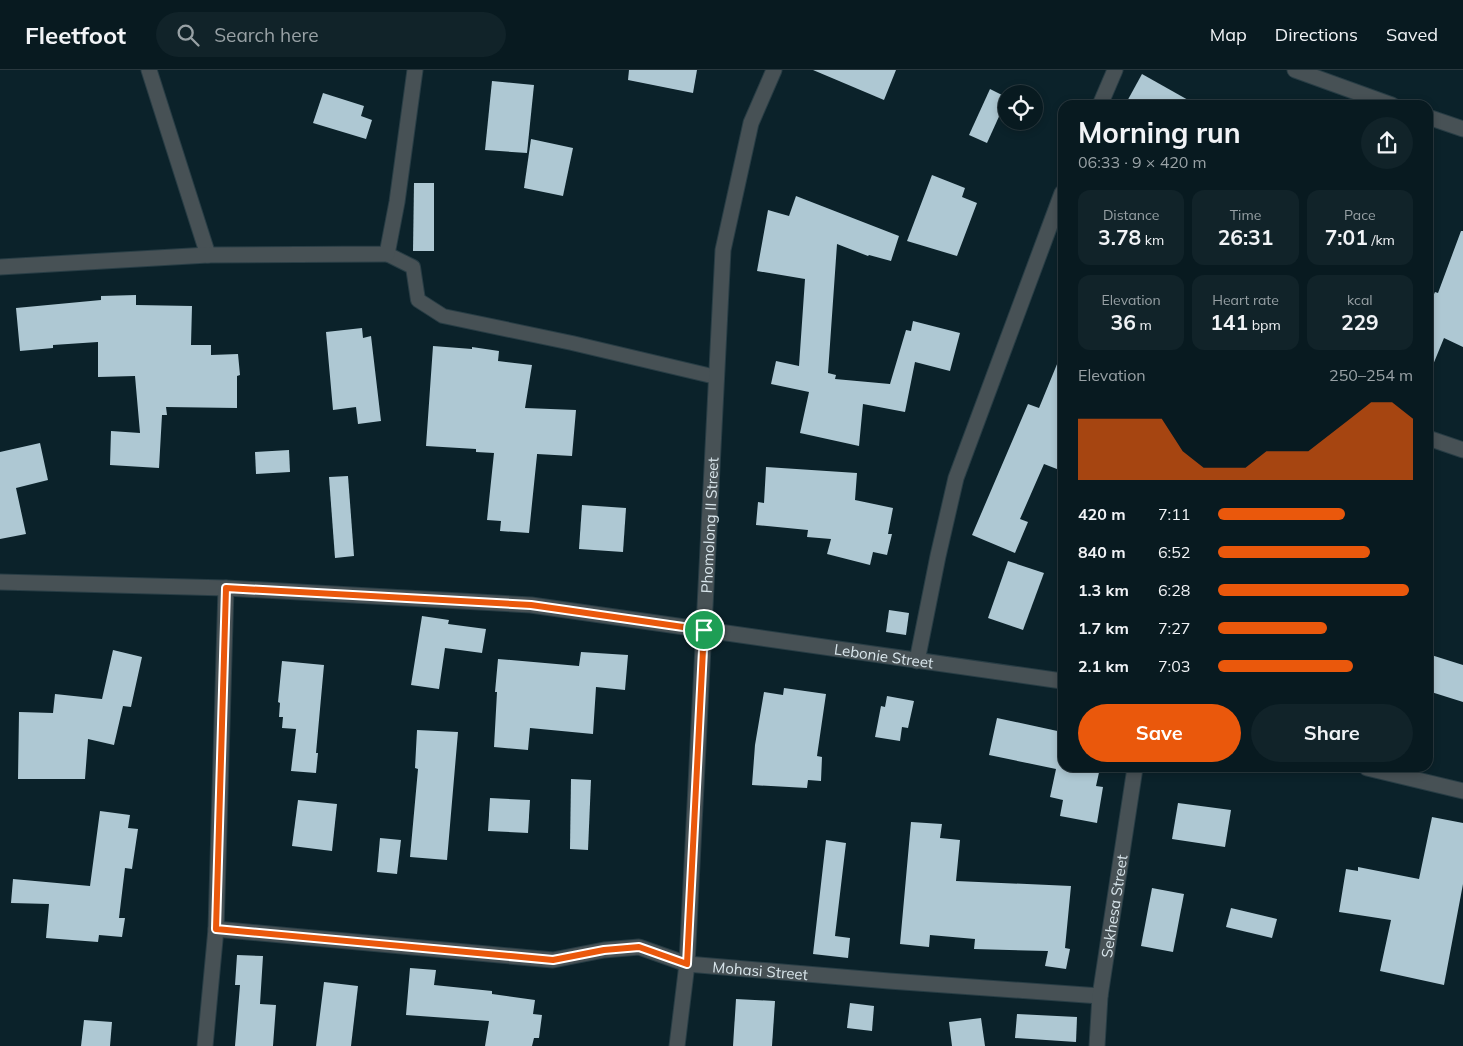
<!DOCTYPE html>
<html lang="en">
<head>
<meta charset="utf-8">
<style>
	:root { --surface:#081a20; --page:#112329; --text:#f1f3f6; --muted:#98a1a5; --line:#29383e; --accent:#ea580c }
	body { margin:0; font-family:Mulish,sans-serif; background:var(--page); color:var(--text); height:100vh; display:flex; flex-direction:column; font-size:19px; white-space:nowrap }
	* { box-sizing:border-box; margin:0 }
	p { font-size:16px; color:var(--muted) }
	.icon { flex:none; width:28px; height:28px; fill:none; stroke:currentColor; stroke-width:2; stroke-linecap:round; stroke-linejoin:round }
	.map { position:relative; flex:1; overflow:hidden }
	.sheet { position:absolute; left:1058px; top:30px; width:375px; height:672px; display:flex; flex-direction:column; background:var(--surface); border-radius:15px; box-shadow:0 2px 8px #0003,0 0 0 1px var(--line) }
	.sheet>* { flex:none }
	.buttons { position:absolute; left:998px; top:15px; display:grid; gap:10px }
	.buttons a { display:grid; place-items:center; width:45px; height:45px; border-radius:50%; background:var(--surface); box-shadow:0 2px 8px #0003,0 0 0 1px var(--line); font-size:25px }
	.pin { position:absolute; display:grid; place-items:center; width:42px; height:42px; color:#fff; margin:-21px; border:2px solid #fff; border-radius:50%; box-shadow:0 1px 5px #0007 }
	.round { display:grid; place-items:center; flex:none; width:52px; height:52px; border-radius:26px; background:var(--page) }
	.summary { display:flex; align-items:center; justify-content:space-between; height:85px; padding:0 20px }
	h1 { font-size:28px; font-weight:700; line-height:38px }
	.figures { display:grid; grid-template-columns:repeat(3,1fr); gap:8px; height:85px; padding:5px 20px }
	.figures div { display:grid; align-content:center; border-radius:12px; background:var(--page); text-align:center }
	.figures b { font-size:21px; font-weight:700 }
	.figures small { font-size:14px; font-weight:400 }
	.figures p { font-size:14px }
	.chart { height:140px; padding:10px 20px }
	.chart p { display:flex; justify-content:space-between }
	.chart svg { width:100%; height:90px; margin-top:5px; fill:var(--accent); opacity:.7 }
	.primary-button { display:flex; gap:10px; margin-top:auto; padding:10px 20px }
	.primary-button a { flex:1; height:58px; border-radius:30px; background:var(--accent); color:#fff; font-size:20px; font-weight:700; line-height:58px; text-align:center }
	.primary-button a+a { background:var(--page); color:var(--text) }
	ul { padding:0 20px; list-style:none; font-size:16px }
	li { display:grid; grid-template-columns:80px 60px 1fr; align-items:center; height:38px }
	li i { height:12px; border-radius:6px; background:var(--accent) }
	header { display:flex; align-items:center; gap:30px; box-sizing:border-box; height:70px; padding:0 25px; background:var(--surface); border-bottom:1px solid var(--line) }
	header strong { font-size:24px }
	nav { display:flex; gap:28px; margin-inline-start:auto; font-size:18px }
	.search { width:350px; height:45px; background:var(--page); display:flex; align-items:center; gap:12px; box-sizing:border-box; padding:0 18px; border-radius:28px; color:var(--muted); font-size:19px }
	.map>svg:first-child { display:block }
</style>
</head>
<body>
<header>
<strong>Fleetfoot</strong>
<div class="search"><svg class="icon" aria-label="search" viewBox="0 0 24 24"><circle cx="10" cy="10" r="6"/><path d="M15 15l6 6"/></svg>Search here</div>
<nav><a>Map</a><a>Directions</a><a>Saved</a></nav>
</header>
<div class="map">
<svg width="1463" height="976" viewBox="0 0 1463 976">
	<rect width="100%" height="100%" fill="#0b222a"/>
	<g fill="#aec8d3">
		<path d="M629,0h68l-4,23 -65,-13z"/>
		<path d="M813,0h83l-12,30z"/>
		<path d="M1142,4l55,31h-72z"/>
		<path d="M492,11l42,4 -7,68 -42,-3z"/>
		<path d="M990,19l16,8v4l-19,42 -18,-8z"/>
		<path d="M323,23l41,13 -3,10 11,4 -6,19 -53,-16z"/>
		<path d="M531,69l42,9 -10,48 -39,-8z"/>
		<path d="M932,105l33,13 -3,9 15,6 -20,53 -50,-15z"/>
		<path d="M414,113h20v68h-21z"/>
		<path d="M796,126l103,40 -8,25 -22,-6 -1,1 -31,-12 -9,129 8,2 -1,4 55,5 16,-54 5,1 2,-10 47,12 -10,38 -35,-9 -10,50 -42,-8 -4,42 -59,-13 9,-41 -38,-8 5,-23 23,5 6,-87 -48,-8 11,-61 21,6z"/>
		<path d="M1461,161h2v116l-19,-9 -16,39v-70l7,-15 3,1z"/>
		<path d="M136,225v10l56,1 -1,39h20v10l27,-1 2,21 -3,1v32l-71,-1 1,8h-5l-3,53 -49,-3 1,-34 29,2 -5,-57 -37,1v-35l-45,3v3l-33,3 -4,-43 85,-8v-4z"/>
		<path d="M362,258l1,10 8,-2 10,85 -23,3 -2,-17 -23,3 -7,-78z"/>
		<path d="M433,276l39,3v-2l27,4 -1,10 34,4 -7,43 51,2 -4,46 -35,-2v1l-8,78 -29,-2 1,-10 -14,-1 7,-67 -18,-1v-3l-50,-3z"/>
		<path d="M1062,282v119l-18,-7 -24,55 8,3 -13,31 -43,-18 56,-131 11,4z"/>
		<path d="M40,373l8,37 -32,8 10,46 -26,5v-87z"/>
		<path d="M289,380l1,22 -34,2 -1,-22z"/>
		<path d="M766,397l91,6 -2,27 38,8 -5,26h4l-5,21 -14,-3 -3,13 -43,-11 4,-15 -24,-2 1,-7 -52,-5 2,-23 6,1z"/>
		<path d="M348,406l6,80 -19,2 -6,-81z"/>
		<path d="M582,435l44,3 -3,44 -44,-3z"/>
		<path d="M1008,491l36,12 -21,57 -35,-12z"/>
		<path d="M889,540l20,3 -3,22 -20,-3z"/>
		<path d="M422,546l27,4 -1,4 38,5 -4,24 -37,-5 -6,41 -28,-4z"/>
		<path d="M113,580l29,7 -11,50 -8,-1 -9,39 -26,-6 -3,40h-67l1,-67 34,1 2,-19 47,5z"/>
		<path d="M581,582l47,3 -3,35 -29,-3 -3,47 -63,-6 -2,22 -34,-3 3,-55h-2l3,-33 81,7z"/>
		<path d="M1428,584l35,11v37l-35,-11z"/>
		<path d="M282,591l42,4 -8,88h2l-2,20 -25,-2 5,-42 -14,-1 1,-11h-4l1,-14 -2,-1z"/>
		<path d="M784,618l42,6 -9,62 5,1 -1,24 -13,-1 -1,8 -55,-3 3,-40 9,-53 19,3z"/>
		<path d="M887,626l27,5 -6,27 -6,-1 -2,14 -25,-4 6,-31 4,1z"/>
		<path d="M997,648l65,14v36h38l-4,18 7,1 -6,36 -37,-7 3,-16 -13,-3 6,-28 -67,-14z"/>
		<path d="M417,660l41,2 -11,128 -37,-3 8,-88 -3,-1z"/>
		<path d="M571,709l20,1 -3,70 -18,-1z"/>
		<path d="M490,728l40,2 -2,33 -40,-2z"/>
		<path d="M298,730l39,4 -5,47 -40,-5z"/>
		<path d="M1178,733l53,7 -6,37 -53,-8z"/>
		<path d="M100,741l30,4 -2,13 10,1 -6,40 -7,-1 -6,50h6l-3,19 -23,-2 -1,7 -52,-4 3,-34 -38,-1 2,-24 77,7z"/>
		<path d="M1432,747l31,6v61l-19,101 -64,-14 11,-51 -52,-8 7,-43 12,2v-4l61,12z"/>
		<path d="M911,752l31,2 -2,14 20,2 -4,41 115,5 -6,62 5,1 -4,20 -21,-3 3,-15 -74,-2 1,-10 -45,-4 -1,12 -29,-3z"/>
		<path d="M380,768l21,2 -4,34 -20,-2z"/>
		<path d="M826,770l20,3 -11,93 15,2 -2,20 -35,-4z"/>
		<path d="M1152,818l32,6 -11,58 -32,-6z"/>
		<path d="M1231,838l46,11 -5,19 -46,-11z"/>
		<path d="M237,885l26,1 -3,48 16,1 -3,41h-38l5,-61h-5z"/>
		<path d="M410,898l26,2 -2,15 58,6v3l43,6 -2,14 9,1 -3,23h-5l-2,8h-47l4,-25 -83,-6z"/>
		<path d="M324,912l34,4 -7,60h-35z"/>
		<path d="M736,929l39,2 -3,45h-39z"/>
		<path d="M850,933l24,3 -2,25 -25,-3z"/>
		<path d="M1017,944l60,3 -1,25 -61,-4z"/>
		<path d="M981,948l4,28h-33l-3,-24z"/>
		<path d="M84,950l28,2 -2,24h-29z"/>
	</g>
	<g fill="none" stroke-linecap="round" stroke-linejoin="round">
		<g stroke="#283d45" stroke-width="16">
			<path id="service" d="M387,184l26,13 5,33 25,16 129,27 144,34"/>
		</g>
		<g stroke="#283d45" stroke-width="17">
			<g id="minor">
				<path d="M149,0l59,185"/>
				<path d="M1295,0l97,35"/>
				<path d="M1100,35l15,-35"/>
				<path d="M1428,47l35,12"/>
				<path d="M0,197l208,-12 179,-1 10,-52 18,-132"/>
				<path d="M1428,368l35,12"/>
				<path id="s1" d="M0,512l226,6 305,17 531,76"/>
				<path d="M917,591l21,-105 18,-78 106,-285"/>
				<path d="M1367,698l96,23"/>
				<path id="s2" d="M216,859l337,31 51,-10 35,-3 48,17 202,17 211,15"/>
				<path d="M205,976l11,-117 10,-341"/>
				<path id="s3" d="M677,976l10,-82 36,-714 28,-127 23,-53"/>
				<path id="s4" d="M1097,976l3,-50 35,-228"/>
			</g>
		</g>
		<use href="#service" stroke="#475155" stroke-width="14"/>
		<use href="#minor" stroke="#475155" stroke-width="15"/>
	</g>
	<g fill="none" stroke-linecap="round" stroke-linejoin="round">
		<g stroke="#fff" stroke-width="10">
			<path id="route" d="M226,518l305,17 173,25 -17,334 -48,-17 -35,3 -51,10 -337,-31z"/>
		</g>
		<use href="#route" stroke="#ea580c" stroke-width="6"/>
	</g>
	<g text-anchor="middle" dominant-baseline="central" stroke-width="5" stroke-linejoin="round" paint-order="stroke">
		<g font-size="15" fill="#d8e5eb" stroke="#0b222a">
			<text stroke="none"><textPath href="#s3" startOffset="522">Phomolong II Street</textPath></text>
			<text stroke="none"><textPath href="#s1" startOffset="888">Lebonie Street</textPath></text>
			<text stroke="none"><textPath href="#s4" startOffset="141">Sekhesa Street</textPath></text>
			<text stroke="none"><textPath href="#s2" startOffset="550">Mohasi Street</textPath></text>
		</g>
	</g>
</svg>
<div class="buttons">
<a><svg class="icon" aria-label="locate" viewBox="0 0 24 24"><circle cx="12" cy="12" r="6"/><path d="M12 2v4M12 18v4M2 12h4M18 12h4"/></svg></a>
</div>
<div class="pin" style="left:704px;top:560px;background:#1e9e55"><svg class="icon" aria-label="arrive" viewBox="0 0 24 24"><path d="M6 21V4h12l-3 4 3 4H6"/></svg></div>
<section class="sheet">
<div class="summary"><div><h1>Morning run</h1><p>06:33 · 9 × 420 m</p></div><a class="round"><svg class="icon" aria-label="share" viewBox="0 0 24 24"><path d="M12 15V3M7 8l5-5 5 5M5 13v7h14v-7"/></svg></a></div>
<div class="figures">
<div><p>Distance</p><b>3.78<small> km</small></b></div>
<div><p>Time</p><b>26:31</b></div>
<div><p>Pace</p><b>7:01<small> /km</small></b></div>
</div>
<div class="figures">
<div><p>Elevation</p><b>36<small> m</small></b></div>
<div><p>Heart rate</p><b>141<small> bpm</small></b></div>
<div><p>kcal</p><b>229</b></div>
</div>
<div class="chart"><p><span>Elevation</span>250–254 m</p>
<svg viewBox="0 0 160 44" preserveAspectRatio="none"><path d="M0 44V14L10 14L20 14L30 14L40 14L50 30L60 38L70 38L80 38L90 30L100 30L110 30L120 22L130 14L140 6L150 6L160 14V44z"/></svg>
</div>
<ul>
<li><b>420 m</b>7:11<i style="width:65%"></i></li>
<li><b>840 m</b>6:52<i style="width:78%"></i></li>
<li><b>1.3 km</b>6:28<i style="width:98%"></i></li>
<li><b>1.7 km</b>7:27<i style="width:56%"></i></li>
<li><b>2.1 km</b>7:03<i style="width:69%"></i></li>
</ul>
<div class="primary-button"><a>Save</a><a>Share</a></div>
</section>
</div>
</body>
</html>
